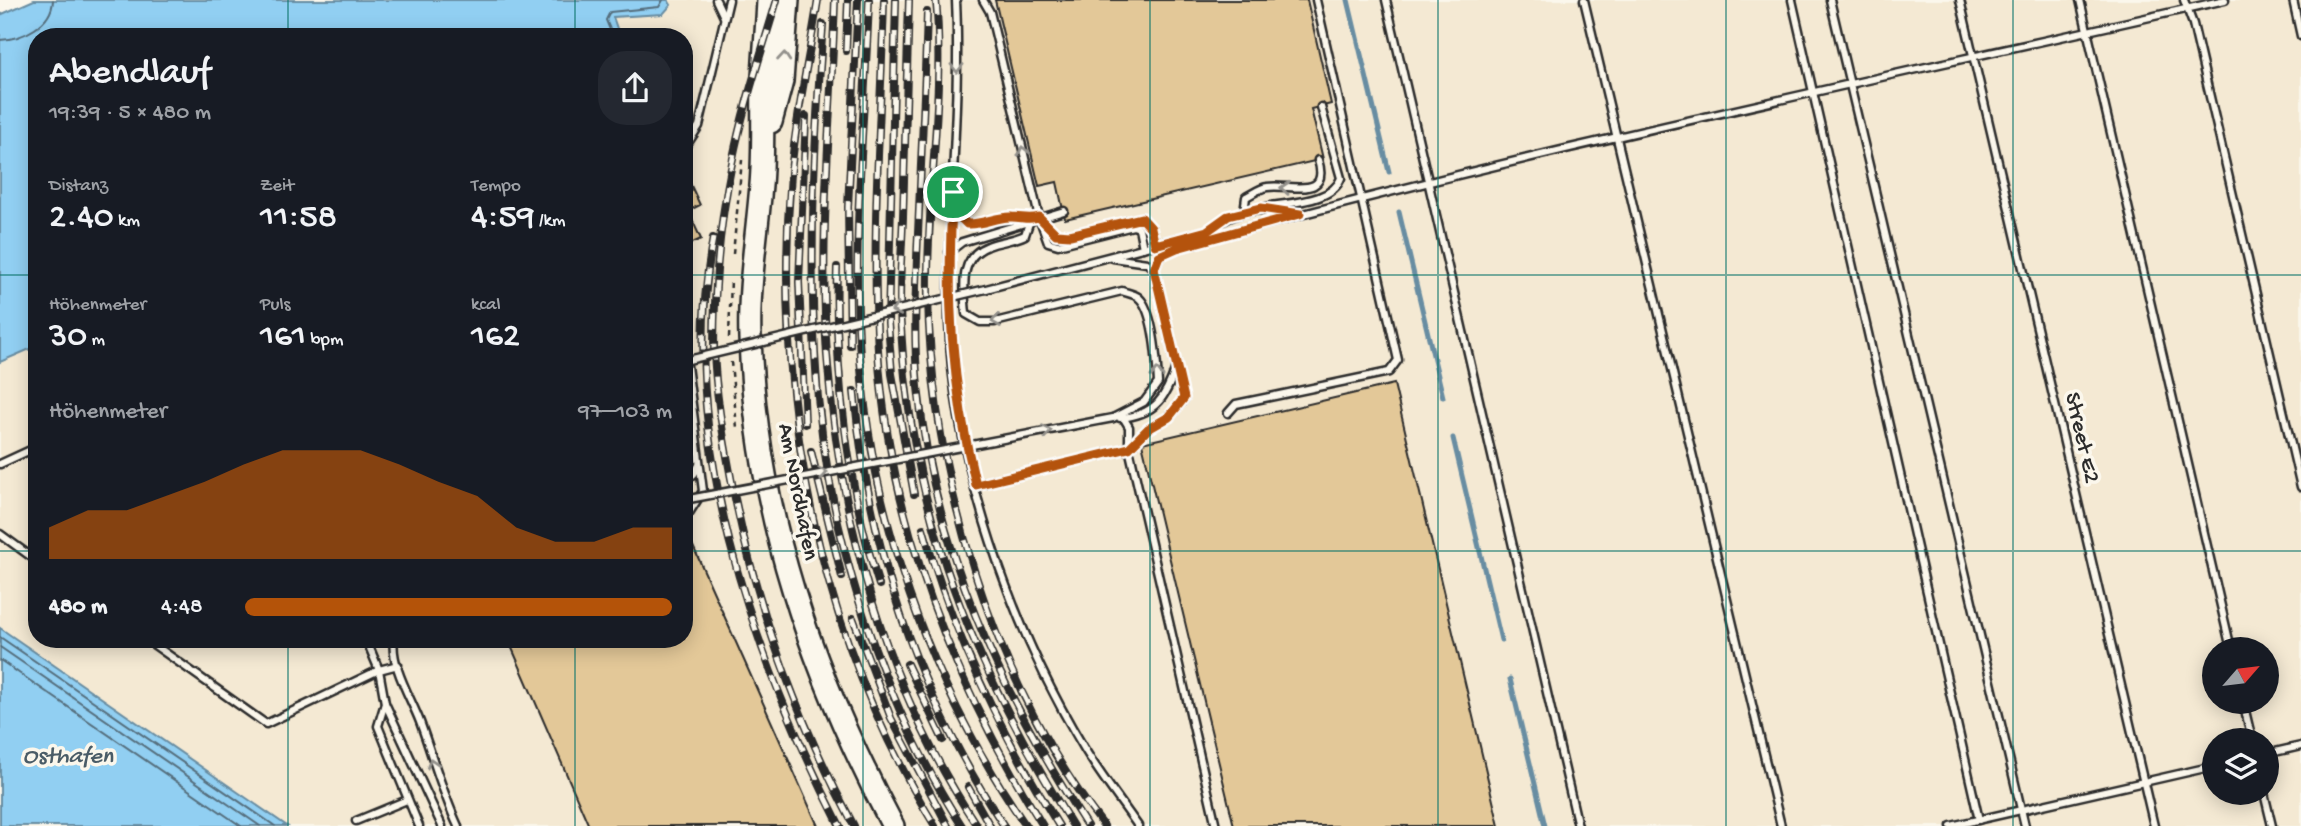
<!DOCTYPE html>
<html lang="de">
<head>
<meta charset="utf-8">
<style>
	:root { --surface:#171b24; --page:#242831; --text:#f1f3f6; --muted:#9ea1a6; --accent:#b45309 }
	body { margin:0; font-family:"Gochi Hand",sans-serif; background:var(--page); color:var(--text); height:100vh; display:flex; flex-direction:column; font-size:26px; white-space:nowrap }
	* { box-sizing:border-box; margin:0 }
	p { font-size:23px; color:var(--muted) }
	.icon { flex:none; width:38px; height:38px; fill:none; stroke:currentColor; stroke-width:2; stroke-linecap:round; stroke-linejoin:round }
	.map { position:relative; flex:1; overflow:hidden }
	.drawer { position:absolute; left:28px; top:28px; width:665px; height:620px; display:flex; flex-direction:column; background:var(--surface); border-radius:28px; box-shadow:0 4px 18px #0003 }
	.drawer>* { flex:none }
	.needle { width:46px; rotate:62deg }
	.fabs { position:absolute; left:2202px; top:637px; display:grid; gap:14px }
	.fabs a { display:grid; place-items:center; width:77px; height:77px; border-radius:50%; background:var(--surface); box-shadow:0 4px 18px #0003; font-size:35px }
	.pin { position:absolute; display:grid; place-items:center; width:60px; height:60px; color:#fff; margin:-30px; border:4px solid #fff; border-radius:50%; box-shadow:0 2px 7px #0007 }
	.round { display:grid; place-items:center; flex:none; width:74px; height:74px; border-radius:28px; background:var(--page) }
	.head { display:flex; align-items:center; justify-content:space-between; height:119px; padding:0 21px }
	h1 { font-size:38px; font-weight:600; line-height:52px }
	.metrics { display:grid; grid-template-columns:repeat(3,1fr); gap:10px; height:119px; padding:7px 21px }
	.metrics div { display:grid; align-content:center }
	.metrics b { font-size:35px; font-weight:600 }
	.metrics small { font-size:19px; font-weight:400 }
	.metrics p { font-size:19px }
	.chart { height:196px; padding:14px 21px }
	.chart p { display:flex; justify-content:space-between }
	.chart svg { width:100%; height:126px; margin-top:7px; fill:var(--accent); opacity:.7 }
	ul { padding:0 21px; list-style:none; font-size:23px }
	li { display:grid; grid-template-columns:112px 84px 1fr; align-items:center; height:52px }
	li i { height:18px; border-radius:9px; background:var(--accent) }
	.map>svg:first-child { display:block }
</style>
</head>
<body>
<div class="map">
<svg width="2301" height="826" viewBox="0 0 2301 826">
	<rect width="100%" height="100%" fill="#fbf7ec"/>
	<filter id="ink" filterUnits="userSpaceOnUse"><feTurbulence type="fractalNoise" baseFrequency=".0143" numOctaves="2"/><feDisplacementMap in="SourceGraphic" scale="14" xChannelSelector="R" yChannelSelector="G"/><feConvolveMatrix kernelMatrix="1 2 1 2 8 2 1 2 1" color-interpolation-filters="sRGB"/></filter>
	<g filter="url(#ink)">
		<path fill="#f4e9d3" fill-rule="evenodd" d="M668,0h1633v826h-2014l-287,-198v-266l37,-16v293h647v-602h-64l-8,-20 51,-3 8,-9zM2214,649h52v53h-52zM2214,740h52v53h-52z"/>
		<g fill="#91cff2" stroke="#688da2" stroke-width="2">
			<path d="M34,0h634l3,5 -8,9 -50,3 7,20h-583v309l-37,16v-347z"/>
			<path d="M0,628l287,198h-287z"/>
		</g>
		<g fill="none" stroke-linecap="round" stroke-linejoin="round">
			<g stroke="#546d7b" stroke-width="2">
				<path d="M613,37l-7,-17 4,-8 49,-5 4,-7"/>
				<path d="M0,40c23,-1 52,-15 53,-40"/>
				<path d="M0,637l275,189"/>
				<path d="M0,647l260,179"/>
				<path d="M0,660l241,166"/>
			</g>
			<g stroke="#688da2" stroke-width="5">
				<path d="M1348,0l41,172"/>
				<path d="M1399,212l44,185"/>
				<path d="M1453,438l48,202"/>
				<path d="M1510,679l35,147"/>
			</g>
		</g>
		<g fill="#e3c898" stroke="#2b2b2b" stroke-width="2">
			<path d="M995,0h312l24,104 -20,5 12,50 -258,60 -8,-37 -18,4z"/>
			<path d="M687,177l13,28 -12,6 13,28 -17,8z"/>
			<path d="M1394,384l105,442h-265l-92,-383z"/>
			<path d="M684,526l134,300h-229l-81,-187h176z"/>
		</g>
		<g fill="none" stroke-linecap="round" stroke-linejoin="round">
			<g stroke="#2b2b2b" stroke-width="11">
				<g id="service">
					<path d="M716,0l8,17"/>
					<path d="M956,0c5,108 -9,215 -7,323 4,138 63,306 135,425 16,27 36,52 54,78"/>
					<path d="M983,0l7,12 49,205 9,25 10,3 75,-19 6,2 4,20"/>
					<path d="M1386,0l192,826"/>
					<path d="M1584,0l197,826"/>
					<path d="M1792,0l187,820"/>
					<path d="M1830,0l195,826"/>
					<path d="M1960,0l194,826"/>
					<path d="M2080,0l151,649"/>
					<path d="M2184,0l9,24 108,463"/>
					<path d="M2293,0l8,36"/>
					<path d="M684,149l15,-23 30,-126"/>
					<path d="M954,197l6,20 7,7c25,1 36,-9 61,-4"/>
					<path d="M1266,207c23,-5 66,-4 75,-29l-20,-71"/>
					<path d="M1244,212l2,-15c6,-3 14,-9 21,-10 21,-4 64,14 51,-27"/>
					<path d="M1030,220l-5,15c-12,6 -25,6 -37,11 -30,11 -24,43 -22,68l14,8h15l127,-31c5,2 12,3 16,6 16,12 19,66 20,86l-14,19 -31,16"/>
					<path d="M1043,221l13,14h14l72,-17 9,10 4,17"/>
					<path d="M949,252l13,-10 102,-31"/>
					<path d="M1113,258l34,5 7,6"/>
					<path d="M986,289l221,-58c33,-23 51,-24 91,-18"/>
					<path d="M684,342l19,149 -14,22 -5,2"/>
					<path d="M1228,413l8,-9 153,-32 9,-12 -82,-360"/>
					<path d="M1123,417l6,10v21l87,378"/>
					<path d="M1120,418c35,-3 46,-20 56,-51"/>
					<path d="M0,464l37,-17"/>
					<path d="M684,481l10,-7 5,-9"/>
					<path d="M976,485l153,-37 19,-19 21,-12 15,-18 -30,-130 5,-13 18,-8c346,-96 698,-168 1048,-248"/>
					<path d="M0,534l37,27"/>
					<path d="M146,639l120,85 113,-54 19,-5"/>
					<path d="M366,639l13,31 6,33 57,123"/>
					<path d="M394,639c-4,26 17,59 26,83 13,35 22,70 38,104"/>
					<path d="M2243,702l9,38"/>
					<path d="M385,703l-7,23 41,100"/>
					<path d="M2266,754l35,-8"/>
					<path d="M2264,793l8,33"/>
					<path d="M356,821l51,-21"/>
					<path d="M1951,826l263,-60"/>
				</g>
			</g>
			<g stroke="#2b2b2b" stroke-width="26">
				<g id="primary">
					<path d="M768,0c-1,26 -4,53 -5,79 -1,36 1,71 -2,106 -4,50 -13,103 -11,153 6,174 62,336 143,488"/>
					<path d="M771,122l11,-41 6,-81"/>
				</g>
			</g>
			<g stroke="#2b2b2b" stroke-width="2.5" stroke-dasharray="5 5" stroke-linecap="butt">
				<path d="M733,254l9,-94"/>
				<path d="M729,338l2,-60"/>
				<path d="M731,362l6,66"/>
			</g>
			<use href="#service" stroke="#fbf7ec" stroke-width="6"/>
			<use href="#primary" stroke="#fbf7ec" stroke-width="21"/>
			<g stroke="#2b2b2b" stroke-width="8">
				<g id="rail">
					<path d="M777,0c-16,54 -34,107 -45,163 -12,59 -18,124 -18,184 1,44 9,88 17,131 23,123 64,238 123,348"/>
					<path d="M818,0c-9,58 -22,115 -27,173 -18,225 25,460 144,653"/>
					<path d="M835,0c-4,118 -16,238 -8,355 12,166 58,332 150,471"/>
					<path d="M869,0c-4,111 -16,229 -10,340 9,171 70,345 167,486"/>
					<path d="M884,0c-3,116 -13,234 -6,350 11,171 75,332 165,476"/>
					<path d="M896,0l-8,323 4,51 22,120"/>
					<path d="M909,0c-2,72 -4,144 -6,217 -1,36 -5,74 -2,111 11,190 72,338 172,498"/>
					<path d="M936,0c9,94 -10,200 -8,296 3,179 65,388 176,530"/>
					<path d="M927,12c-2,74 -6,148 -9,222 -2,50 -5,102 0,153 16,162 82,304 169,439"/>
					<path d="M823,24c-8,109 -14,220 -8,330 7,160 60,337 147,472"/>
					<path d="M846,51l2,-51"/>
					<path d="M713,238c-37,197 38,414 127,588"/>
					<path d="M837,267c-3,102 10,221 42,318"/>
					<path d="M850,345l-2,-138 10,-207"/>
					<path d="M854,391c15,158 62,301 150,435"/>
					<path d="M805,424l-6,-142 7,-166"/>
					<path d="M811,451l31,126"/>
					<path d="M923,528c30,107 77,204 136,298"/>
					<path d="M853,618l38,100 57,108"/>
					<path d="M907,664l36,76"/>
					<path d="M968,787l22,39"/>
				</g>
			</g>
			<use href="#rail" stroke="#fbf7ec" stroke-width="5" stroke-dasharray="16" stroke-linecap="butt"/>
			<g stroke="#2b2b2b" stroke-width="11" stroke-linecap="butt">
				<g id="service-bridge">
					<path d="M684,361l302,-72"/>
					<path d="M684,500l429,-82"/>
				</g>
			</g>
			<use href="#service-bridge" stroke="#fbf7ec" stroke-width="6"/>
		</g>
		<defs><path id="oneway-chevron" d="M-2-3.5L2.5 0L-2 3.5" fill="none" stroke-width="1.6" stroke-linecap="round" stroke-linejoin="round" transform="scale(1.75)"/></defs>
		<g stroke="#93918c">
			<use href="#oneway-chevron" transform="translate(784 57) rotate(-85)"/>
			<use href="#oneway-chevron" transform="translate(957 68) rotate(90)"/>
			<use href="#oneway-chevron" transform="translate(1023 151) rotate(-104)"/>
			<use href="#oneway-chevron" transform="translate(1285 188) rotate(-176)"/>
			<use href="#oneway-chevron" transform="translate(896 310) rotate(167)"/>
			<use href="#oneway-chevron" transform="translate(996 321) rotate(172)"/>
			<use href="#oneway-chevron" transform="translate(1157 373) rotate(-89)"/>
			<use href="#oneway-chevron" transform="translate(1047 431) rotate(-11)"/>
			<use href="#oneway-chevron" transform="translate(823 473) rotate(-11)"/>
			<use href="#oneway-chevron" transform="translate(432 763) rotate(-107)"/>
		</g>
	</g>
	<g fill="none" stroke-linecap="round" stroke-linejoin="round" filter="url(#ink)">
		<g stroke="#fff" stroke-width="14">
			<path id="route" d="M953,192l7,25 7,7c16,1 30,-8 45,-7 10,0 17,3 27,0l17,17 14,1 72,-17 9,10 4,17 52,-14 21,-15 33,-8 39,6 -123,34 -18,8 -5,13 30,129 -15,19 -21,12 -19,19 -153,37c-25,-100 -30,-191 -23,-293z"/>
		</g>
		<use href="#route" stroke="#b45309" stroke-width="9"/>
	</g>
	<path fill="none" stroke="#0f766e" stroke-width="2" stroke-opacity="0.55" d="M288,0v37M575,0v37M863,0v826M1150,0v826M1438,0v826M1726,0v826M2013,0v826M0,275h37M684,275h1617M0,551h37M684,551h1617M288,639v187M575,639v187"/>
	<g text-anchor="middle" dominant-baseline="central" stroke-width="7" stroke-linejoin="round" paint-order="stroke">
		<g font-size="23" fill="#2b2b2b" stroke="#fbf7ec">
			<text transform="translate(2081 438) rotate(77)">Street E2</text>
			<text transform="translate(797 492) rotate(79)">Am Nordhafen</text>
		</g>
		<g font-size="24" font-style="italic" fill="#4a5c67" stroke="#fbf7ec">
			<text x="68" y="757">Osthafen</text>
		</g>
	</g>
</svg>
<div class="fabs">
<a><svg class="needle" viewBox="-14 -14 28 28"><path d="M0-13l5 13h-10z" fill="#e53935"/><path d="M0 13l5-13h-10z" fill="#9ea1a6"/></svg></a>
<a><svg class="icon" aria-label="layers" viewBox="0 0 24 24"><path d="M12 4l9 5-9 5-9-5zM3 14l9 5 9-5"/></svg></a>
</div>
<div class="pin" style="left:953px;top:192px;background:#1e9e55"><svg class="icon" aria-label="arrive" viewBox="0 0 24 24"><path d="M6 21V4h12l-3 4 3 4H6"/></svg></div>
<section class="drawer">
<div class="head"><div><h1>Abendlauf</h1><p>19:39 · 5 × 480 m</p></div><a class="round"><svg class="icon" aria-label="share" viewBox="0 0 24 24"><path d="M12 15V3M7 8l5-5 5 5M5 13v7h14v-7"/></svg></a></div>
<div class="metrics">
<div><p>Distanz</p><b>2.40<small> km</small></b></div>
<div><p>Zeit</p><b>11:58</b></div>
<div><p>Tempo</p><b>4:59<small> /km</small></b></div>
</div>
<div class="metrics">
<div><p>Höhenmeter</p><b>30<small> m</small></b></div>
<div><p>Puls</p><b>161<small> bpm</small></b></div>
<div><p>kcal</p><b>162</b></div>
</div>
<div class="chart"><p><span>Höhenmeter</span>97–103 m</p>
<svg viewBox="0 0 160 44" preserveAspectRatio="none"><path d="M0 44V33L10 27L20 27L30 22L40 17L50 11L60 6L70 6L80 6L90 11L100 17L110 22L120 33L130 38L140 38L150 33L160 33V44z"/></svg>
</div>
<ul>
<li><b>480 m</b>4:48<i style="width:100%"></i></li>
</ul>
</section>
</div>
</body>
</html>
